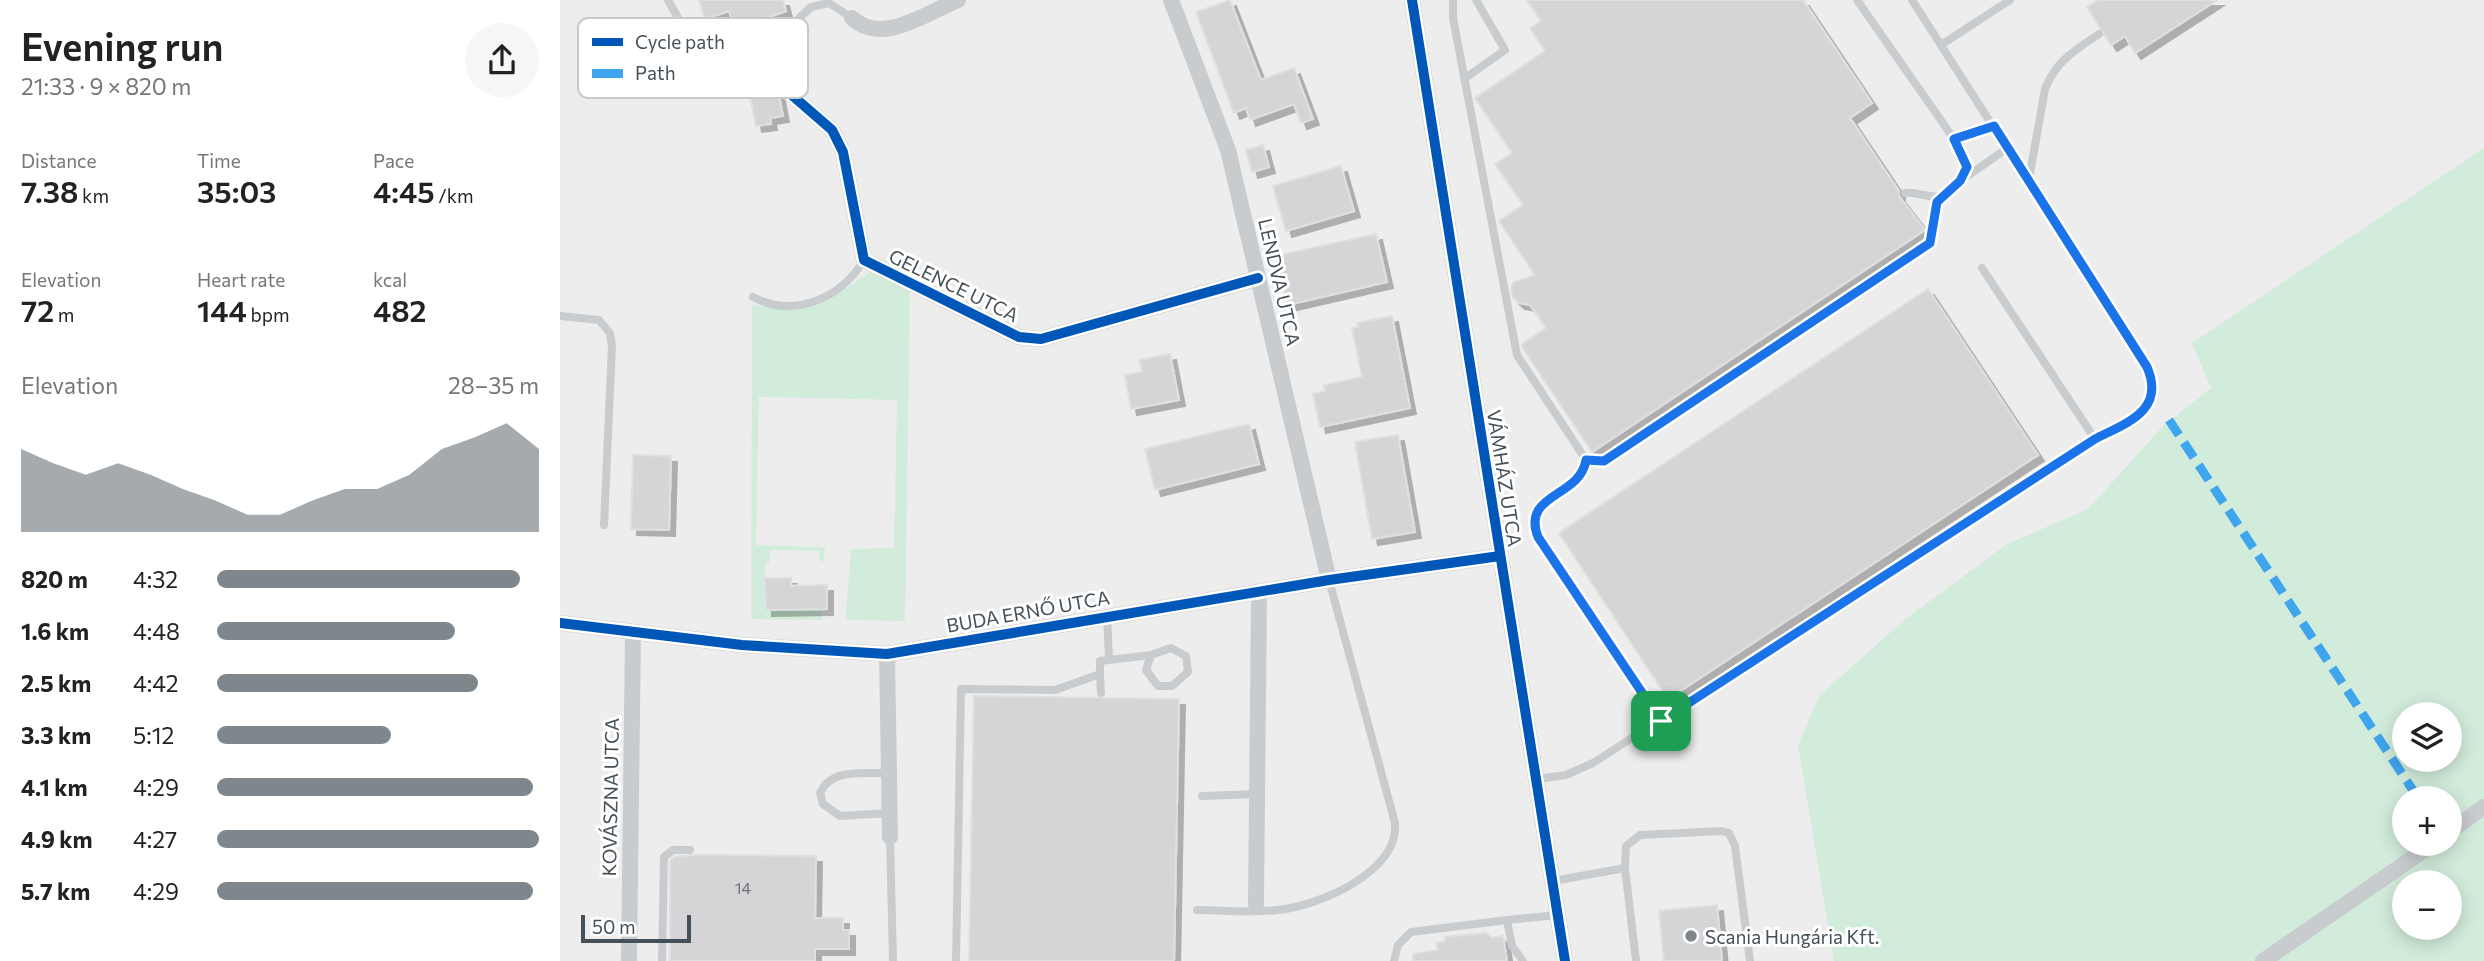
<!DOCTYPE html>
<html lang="en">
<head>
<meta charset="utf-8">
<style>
	:root { --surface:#fff; --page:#f6f6f6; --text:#222; --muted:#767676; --accent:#80878c }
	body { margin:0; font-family:Commissioner,sans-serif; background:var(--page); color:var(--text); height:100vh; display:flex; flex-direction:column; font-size:26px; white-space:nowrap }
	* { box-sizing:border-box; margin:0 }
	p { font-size:23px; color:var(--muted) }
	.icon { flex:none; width:38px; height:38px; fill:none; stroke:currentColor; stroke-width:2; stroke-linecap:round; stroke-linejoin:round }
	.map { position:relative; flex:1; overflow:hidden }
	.details { display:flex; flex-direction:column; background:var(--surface); width:560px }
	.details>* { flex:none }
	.fabs { position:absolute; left:1832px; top:702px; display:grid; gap:14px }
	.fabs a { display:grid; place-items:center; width:70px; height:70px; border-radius:50%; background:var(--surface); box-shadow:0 4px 18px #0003; font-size:35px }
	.scale { position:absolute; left:21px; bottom:18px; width:110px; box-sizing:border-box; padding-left:7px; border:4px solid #455058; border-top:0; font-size:19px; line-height:24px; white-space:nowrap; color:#455058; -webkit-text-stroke:5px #fff; paint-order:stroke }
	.pin { position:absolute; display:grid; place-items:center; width:60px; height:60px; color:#fff; margin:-30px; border-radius:14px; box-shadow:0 4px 10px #0006 }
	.round { display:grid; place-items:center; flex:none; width:74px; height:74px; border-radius:37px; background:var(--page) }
	.summary { display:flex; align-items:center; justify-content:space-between; height:119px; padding:0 21px }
	h1 { font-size:38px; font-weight:600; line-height:52px }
	.stats { display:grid; grid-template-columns:repeat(3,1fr); gap:10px; height:119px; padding:7px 21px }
	.stats div { display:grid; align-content:center }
	.stats b { font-size:30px; font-weight:600 }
	.stats small { font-size:19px; font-weight:400 }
	.stats p { font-size:19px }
	.chart { height:196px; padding:14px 21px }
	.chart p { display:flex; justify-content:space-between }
	.chart svg { width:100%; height:126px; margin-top:7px; fill:var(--accent); opacity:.7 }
	ul { padding:0 21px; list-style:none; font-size:23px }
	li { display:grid; grid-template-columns:112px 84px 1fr; align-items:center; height:52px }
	li i { height:18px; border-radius:9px; background:var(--accent) }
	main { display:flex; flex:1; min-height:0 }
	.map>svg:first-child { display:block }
</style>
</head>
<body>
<main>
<section class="details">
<div class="summary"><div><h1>Evening run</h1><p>21:33 · 9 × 820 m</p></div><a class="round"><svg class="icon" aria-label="share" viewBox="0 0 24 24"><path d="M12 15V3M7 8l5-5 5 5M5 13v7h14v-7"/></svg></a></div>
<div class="stats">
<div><p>Distance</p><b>7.38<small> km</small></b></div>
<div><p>Time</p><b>35:03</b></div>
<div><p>Pace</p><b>4:45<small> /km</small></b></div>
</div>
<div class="stats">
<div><p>Elevation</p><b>72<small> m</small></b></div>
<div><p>Heart rate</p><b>144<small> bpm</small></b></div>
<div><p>kcal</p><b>482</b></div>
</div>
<div class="chart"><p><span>Elevation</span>28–35 m</p>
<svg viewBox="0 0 160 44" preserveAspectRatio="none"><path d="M0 44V15L10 20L20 24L30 20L40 24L50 29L60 33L70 38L80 38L90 33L100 29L110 29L120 24L130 15L140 11L150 6L160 15V44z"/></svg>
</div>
<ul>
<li><b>820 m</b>4:32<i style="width:94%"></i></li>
<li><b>1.6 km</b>4:48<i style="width:74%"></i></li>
<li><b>2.5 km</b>4:42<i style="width:81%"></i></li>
<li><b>3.3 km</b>5:12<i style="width:54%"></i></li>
<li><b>4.1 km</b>4:29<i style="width:98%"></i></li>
<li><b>4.9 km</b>4:27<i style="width:100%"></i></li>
<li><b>5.7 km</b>4:29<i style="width:98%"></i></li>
</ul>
</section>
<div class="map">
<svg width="1924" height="961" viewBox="0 0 1924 961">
	<defs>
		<filter id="shadow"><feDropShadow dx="6" dy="6" stdDeviation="0" flood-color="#0004"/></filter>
	</defs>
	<rect width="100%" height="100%" fill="#eeeded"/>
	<g fill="#d2ecdb" fill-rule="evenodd">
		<path d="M1924,148v813h-650l-36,-216 21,-49 85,-76 103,-76 81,-35 74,-82 49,-39 -19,-45zM1844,714h46v46h-46zM1844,798h46v46h-46zM1844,882h46v46h-46z"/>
		<path d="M312,271l38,20 -5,330 -58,-1 -1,-7 5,-64 43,-1 3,-148 -138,-3 -3,148 69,2 -1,14h-4l-1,-10 -49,-1 -1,14h-4l1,46 55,-1 1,11 -71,-1 1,-315c59,14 71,-2 120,-33z"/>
	</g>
	<g fill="#d5d5d7" stroke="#dfdfe0" stroke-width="2" filter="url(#shadow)">
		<path d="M139,0h84l3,11 -51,18 -6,-18 -24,8z"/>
		<path d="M670,0l31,80 33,-12 19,51 -12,4 -7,-19 -44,16 -4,-12 -12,5 -38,-101z"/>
		<path d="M967,0h276l69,103 -22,15 49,73v5l26,34 -333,222 -70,-105v-3l24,-16 -16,-23 -11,-2 -6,-5 -2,-10 3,-6 21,-7 -36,-54 24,-16 -28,-41 17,-11 -37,-55 70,-47 -15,-23 11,-7z"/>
		<path d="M1539,0h118l-82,53 -10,-17 -14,9 -24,-38z"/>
		<path d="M217,86l6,30 -13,2 1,6 -15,2 -7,-35z"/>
		<path d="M703,145l6,22 -17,5 -6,-22z"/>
		<path d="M781,166l13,45 -68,20 -13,-45z"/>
		<path d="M816,234l11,48 -100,23 -11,-49z"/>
		<path d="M1368,289l110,166 -370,244 -109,-166z"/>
		<path d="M832,316l18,92 -90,19 -7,-33 12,-3 -1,-6 38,-8 -10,-49 6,-1 -1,-4z"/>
		<path d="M610,354l9,46 -48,9 -6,-34 17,-3 -3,-12z"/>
		<path d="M689,424l10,40 -104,26 -10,-41z"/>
		<path d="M838,435l17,97 -43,7 -17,-97z"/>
		<path d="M73,455l38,1 -2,74 -38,-1z"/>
		<path d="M205,578h26v8l36,-1v24l-61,1z"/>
		<path d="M414,696l205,3 -5,262h-205z"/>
		<path d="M134,855l122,1 -1,62h28v12h6v19h-34v12h-145v-101l5,-3z"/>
		<path d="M1157,905l5,56h-58l-5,-50z"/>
		<path d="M926,933l6,5 11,-2 4,25h-94v-7l25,-4 -2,-7 10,-2 -1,-4z"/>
	</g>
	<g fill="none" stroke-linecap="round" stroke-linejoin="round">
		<g stroke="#c9ccce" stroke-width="8">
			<path d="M108,0l19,34 19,8 89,-20 16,-15 18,-4 23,15"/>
			<path d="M893,0v18l64,337 69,105"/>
			<path d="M1297,0l97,139 40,-13"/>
			<path d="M1381,45l69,-45"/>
			<path d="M904,79l41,-29 -29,-50"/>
			<path d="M1469,179l16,-90c11,-28 30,-39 54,-55"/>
			<path d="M1402,180l47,-33"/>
			<path d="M1345,193c13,-2 22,6 36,3"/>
			<path d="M1422,268l113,171"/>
			<path d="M193,297c41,22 88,1 111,-37"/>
			<path d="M0,316l39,4 11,13 2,13 -8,179"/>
			<path d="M547,615l2,44"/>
			<path d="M540,674l1,19"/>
			<path d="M1101,721l-123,-184c-16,-43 43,-41 48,-77l18,1 326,-218 7,-41 23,-21 7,-14 -13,-28"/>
			<path d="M329,773c-23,1 -57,-6 -69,20l3,11 17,12 50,-3"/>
			<path d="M977,779l29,-4 27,-12 502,-324c31,-16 71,-28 52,-72l-235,-367"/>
			<path d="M642,796l55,-2"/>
			<path d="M330,837l3,124"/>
			<path d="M993,881l72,-13"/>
			<path d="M637,910c27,0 55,3 81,0 40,-4 122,-38 117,-87l-66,-243"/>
			<path d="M947,920l51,-5"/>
			<path d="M102,961l2,-104 9,-7h17"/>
			<path d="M396,961l5,-272 94,1 45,-16v-13l51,-6 20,-7 15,8 2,16 -16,14h-14l-12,-16 5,-15"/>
			<path d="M834,961l4,-16 13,-13 96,-12 5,26 11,15"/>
			<path d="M1076,961l-11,-93 1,-22 14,-11 82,-4 7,2 6,13 15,115"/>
		</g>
		<g stroke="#c9ccce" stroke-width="16">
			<path d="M611,0l57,150 101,430"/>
			<path d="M852,0l153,961"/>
			<path d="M292,18c30,28 74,-5 106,-18"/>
			<path d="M226,90l46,40 11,22 21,108 155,77 22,2 217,-61"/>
			<path d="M0,623l182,22 145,9 442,-74 171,-24"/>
			<path d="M327,654l3,183"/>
			<path d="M1890,831l34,-24"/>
			<path d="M696,904l3,-312"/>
			<path d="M69,961l4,-328"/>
			<path d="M1703,961l170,-117"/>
		</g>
		<path stroke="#3fa5ed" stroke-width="9" stroke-dasharray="18 9" stroke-linecap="butt" d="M1609,420l249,378"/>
		<g stroke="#fff" stroke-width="15">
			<g id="cycleway">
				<path d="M852,0l153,961"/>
				<path d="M226,90l46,40 11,22 21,108 155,77 22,2 217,-61"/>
				<path d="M0,623l182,22 145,9 442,-74 171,-24"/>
			</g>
		</g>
		<use href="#cycleway" stroke="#0057b8" stroke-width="10"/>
	</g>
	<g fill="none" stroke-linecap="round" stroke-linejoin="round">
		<g stroke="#fff" stroke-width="14">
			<path id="route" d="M1434,126l153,241c19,44 -21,56 -52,72l-434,282 -123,-184c-17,-44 42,-39 48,-77l18,1 326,-218 7,-41 23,-21 7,-14 -13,-28z"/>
		</g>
		<use href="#route" stroke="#1a73e8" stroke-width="9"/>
	</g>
	<circle fill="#80878c" stroke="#fff" stroke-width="2.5" cx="1131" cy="936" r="7"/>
	<g text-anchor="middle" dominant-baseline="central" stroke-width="6" stroke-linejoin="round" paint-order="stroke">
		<g font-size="16" fill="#6a7379">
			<text x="183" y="887">14</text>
		</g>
		<g font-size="19" fill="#455058" stroke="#fff">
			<text transform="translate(720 282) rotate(77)">LENDVA UTCA</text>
			<text transform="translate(394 285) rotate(26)">GELENCE UTCA</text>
			<text transform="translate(945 478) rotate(81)">VÁMHÁZ UTCA</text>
			<text transform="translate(468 611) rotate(-10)">BUDA ERNŐ UTCA</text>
			<text transform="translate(50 797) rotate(-89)">KOVÁSZNA UTCA</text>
		</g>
		<g font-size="19" fill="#455058" stroke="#fff" text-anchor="start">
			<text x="1145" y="936">Scania Hungária Kft.</text>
		</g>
	</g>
	<rect x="18" y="18" width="230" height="80" rx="10" fill="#fff" stroke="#c7cacd" stroke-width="2"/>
	<rect x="32" y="38" width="31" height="8" fill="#0057b8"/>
	<rect x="32" y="69" width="31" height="9" fill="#3fa5ed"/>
	<g font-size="19" fill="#455058">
		<text x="75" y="49">Cycle path</text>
		<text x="75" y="80">Path</text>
	</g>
</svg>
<div class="fabs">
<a><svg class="icon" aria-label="layers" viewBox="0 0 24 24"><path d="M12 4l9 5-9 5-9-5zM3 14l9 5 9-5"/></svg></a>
<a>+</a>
<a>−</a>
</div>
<div class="scale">50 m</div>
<div class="pin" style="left:1101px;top:721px;background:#1e9e55"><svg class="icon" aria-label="arrive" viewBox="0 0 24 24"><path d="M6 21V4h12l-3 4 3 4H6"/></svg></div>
</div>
</main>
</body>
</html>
